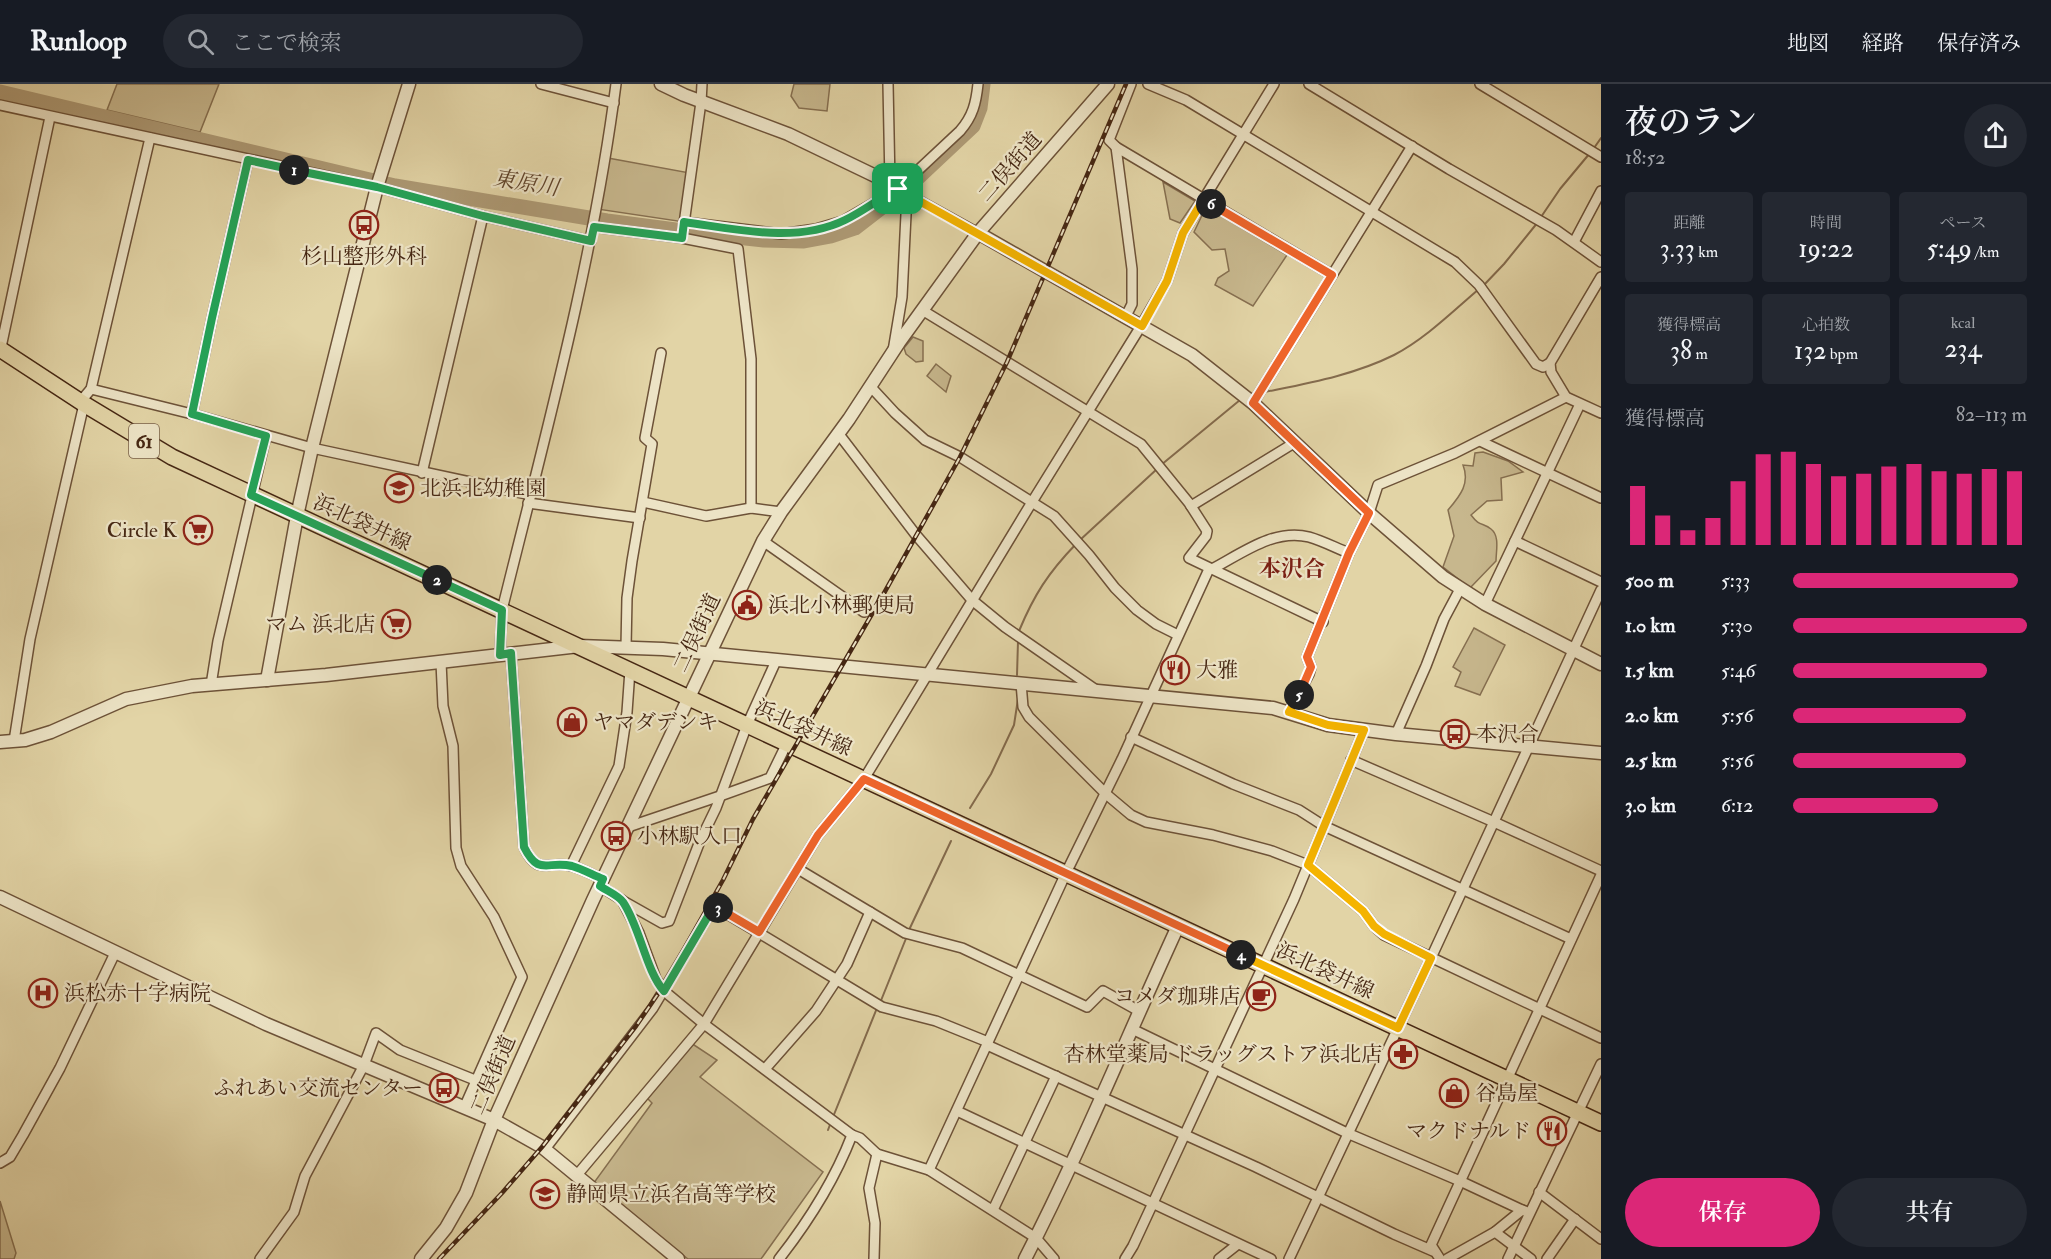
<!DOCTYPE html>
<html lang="ja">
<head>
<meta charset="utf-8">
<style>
	:root { --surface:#171b24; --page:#242831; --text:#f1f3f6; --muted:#9ea1a6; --line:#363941; --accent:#db2777 }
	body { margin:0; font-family:"IM FELL Double Pica","Noto Serif JP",serif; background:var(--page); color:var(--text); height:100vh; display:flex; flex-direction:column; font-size:22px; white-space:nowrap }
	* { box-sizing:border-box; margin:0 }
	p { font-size:20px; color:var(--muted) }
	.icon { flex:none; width:33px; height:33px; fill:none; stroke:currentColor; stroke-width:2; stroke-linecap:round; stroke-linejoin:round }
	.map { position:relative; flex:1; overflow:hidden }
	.sheet { display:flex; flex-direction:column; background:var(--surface); width:450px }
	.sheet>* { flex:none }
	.pin { position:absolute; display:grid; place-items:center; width:51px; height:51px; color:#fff; margin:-26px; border-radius:12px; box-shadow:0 3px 9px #0006 }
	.km { position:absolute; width:30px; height:30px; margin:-15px; border-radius:50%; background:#222; color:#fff; font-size:16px; line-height:30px; text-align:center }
	.round { display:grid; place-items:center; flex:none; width:63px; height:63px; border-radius:32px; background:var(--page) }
	.overview { display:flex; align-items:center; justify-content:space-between; height:102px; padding:0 24px }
	h1 { font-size:33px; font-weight:600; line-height:45px }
	.stats { display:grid; grid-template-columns:repeat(3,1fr); gap:9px; height:102px; padding:6px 24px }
	.stats div { display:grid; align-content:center; border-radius:6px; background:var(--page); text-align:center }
	.stats b { font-size:26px; font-weight:600 }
	.stats small { font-size:16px; font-weight:400 }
	.stats p { font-size:16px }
	.chart { height:168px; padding:12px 24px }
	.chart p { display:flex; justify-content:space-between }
	.chart svg { width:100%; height:108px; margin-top:6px; stroke:var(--accent); stroke-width:6 }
	.button { display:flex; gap:12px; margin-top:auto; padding:12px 24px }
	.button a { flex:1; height:69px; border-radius:36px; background:var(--accent); color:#fff; font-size:24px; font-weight:600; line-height:69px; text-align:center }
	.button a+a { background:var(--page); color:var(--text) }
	ul { padding:0 24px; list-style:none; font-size:20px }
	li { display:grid; grid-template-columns:96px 72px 1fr; align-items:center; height:45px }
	li i { height:15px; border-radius:8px; background:var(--accent) }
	header { display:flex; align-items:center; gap:36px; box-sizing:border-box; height:84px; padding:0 30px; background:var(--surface); border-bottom:2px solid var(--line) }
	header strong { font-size:28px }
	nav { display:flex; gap:33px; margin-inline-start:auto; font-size:21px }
	.search { width:420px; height:54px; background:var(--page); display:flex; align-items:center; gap:15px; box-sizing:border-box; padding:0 21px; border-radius:33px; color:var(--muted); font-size:22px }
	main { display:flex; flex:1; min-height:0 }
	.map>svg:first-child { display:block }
</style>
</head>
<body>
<header>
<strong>Runloop</strong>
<div class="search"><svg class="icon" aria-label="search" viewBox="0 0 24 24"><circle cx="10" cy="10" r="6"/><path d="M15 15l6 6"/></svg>ここで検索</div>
<nav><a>地図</a><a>経路</a><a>保存済み</a></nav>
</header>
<main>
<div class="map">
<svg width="1601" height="1175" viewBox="0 0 1601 1175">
	<rect width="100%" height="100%" fill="#e2d4a6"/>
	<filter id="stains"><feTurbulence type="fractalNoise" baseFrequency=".00333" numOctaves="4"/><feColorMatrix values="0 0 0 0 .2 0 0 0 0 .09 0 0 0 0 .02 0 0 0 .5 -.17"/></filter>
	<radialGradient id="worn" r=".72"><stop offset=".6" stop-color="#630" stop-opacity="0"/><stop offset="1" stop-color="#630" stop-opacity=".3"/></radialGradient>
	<g fill="#c7b78d" stroke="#866f50" stroke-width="1.5">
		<path d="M117,0h102l-19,48 -93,-22z"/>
		<path d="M794,0h36l-3,27 -28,-3 -8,-12z"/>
		<path d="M608,74l82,15 -6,49 -87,-13z"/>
		<path d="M1163,98l32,19 -15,22 -10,-4z"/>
		<path d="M1206,123l81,48 -34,51 -38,-21 3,-7 11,-7 -4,-22 -13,1 -18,-18z"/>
		<path d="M913,253l10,4v20l-7,1 -10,-8 -2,-6z"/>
		<path d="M936,280l15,12 -5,16 -19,-16z"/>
		<path d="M1483,368l25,9 15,11 -22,6 1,22 -15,1 -16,14c9,12 11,7 20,14 9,7 5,22 5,32l-26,27 -27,-21 11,-31 -6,-26c13,-15 22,-27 15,-45l10,1 2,-13z"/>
		<path d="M1474,544l31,17 -25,50 -25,-9 6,-14 -8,-5z"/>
		<path d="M691,959l26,17 -17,17 123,95 -62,87h-73l-95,-75 59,-81 -6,-6z"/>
		<path d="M0,1117l16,52 -2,6h-14z"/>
	</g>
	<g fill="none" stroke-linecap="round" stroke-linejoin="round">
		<g stroke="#846b4d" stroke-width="2">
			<path d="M1594,64l7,-10"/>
			<path d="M1541,133l19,-28 30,-36"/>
			<path d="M1483,202l21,-22 34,-42"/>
			<path d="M1265,308c44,-9 89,-17 129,-37 31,-16 58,-43 85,-66"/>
			<path d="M1161,381l79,-65"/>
			<path d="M1080,456l77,-71"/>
			<path d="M1019,547c15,-36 29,-58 57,-87"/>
			<path d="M1017,591l1,-34"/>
			<path d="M970,724l21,-34 23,-49 4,-26"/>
			<path d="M909,846l42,-89"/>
			<path d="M880,919l27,-67"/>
			<path d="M833,1033l44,-109"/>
			<path d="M828,1046l3,-8"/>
		</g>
		<path stroke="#ad9974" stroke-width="15" d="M0,8l395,94 212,35 84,11 73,8 40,1 27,-5 24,-8 53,-41 65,-61 7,-18 3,-24"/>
		<g stroke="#6d5238" stroke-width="12">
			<g id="minor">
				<path d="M541,0l73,19"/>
				<path d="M888,0l2,99 8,6 80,44"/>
				<path d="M1148,0l38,16 269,162 24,23 57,79 7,3 7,-4"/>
				<path d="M1309,0l140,85 107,61 45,32"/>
				<path d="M1480,0l121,73"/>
				<path d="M0,21l377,82 106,29 108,25"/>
				<path d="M1116,63l-7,-7 22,-56"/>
				<path d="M684,138l97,12 35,-5 27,-8 55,-32 62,-58c13,-15 16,-28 18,-47"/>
				<path d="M594,143l88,11 56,11 13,110v149"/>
				<path d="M682,154l19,-136 1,-18"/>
				<path d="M1574,158l27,-51"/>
				<path d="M1601,193l-51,86 1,9 15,25 35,16"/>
				<path d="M922,226l219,134 48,59 18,28 -1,5 -17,22 134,64"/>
				<path d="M1126,232l6,-12v-35l-16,-122 216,128"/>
				<path d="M893,267l9,-54 5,-103"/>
				<path d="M0,268l50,-235"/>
				<path d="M870,302l25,27 30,27 35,17 94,59 35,39 26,33 22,22 19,14 22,11"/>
				<path d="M91,305l101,25 120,34 219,47"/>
				<path d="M80,318l11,-13 59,-251"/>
				<path d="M1253,319l159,-257"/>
				<path d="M192,330l20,-96 36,-158"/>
				<path d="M838,349l78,102 56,65 33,27 91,63"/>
				<path d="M1480,357l121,57"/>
				<path d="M422,389l61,-257"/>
				<path d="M643,418l63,14 45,-8 30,4"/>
				<path d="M528,419l112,15"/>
				<path d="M1191,422l103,-63"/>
				<path d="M763,457l101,71"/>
				<path d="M1515,457l86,41"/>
				<path d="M1212,485c29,-15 62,-41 97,-32 14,4 27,11 40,16"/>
				<path d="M1485,520l95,-200"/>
				<path d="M626,563l1,-49 5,-37 20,-117 -7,-6 16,-85"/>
				<path d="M511,569l13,194c14,30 23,13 48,19 10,3 21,9 31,13"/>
				<path d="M500,571l2,-45c43,-174 91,-348 114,-526"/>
				<path d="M441,578l2,44 10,40 3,102 5,18 33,51 28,60 -58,131"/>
				<path d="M1021,599l2,24 6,10 77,77 25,21 15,7 67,13 59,16 36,14 55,46 11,15 10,9 217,103"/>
				<path d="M211,601l7,-44 48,-205"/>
				<path d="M1289,628l20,-38 2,-7 -4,-10 42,-104 20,-40 9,-28 77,-32 111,-56"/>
				<path d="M1396,650l30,-68 18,-47 16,-30"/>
				<path d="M1131,653l102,47 66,26 25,16 247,113"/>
				<path d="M14,657l16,-102 54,-235"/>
				<path d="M1351,676l143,62 107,49"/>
				<path d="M628,743l92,-31 50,-18 17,-35"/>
				<path d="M571,782l48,-100 8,-54 3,-42"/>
				<path d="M798,785l107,64 57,15 125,59 16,-16 36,20"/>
				<path d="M600,802l22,14 17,33 17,46 8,12 40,33 148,111c-17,44 -44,87 -73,124"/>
				<path d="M623,817l39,22 7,-2 31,-80 16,-33 31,-83 29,-64"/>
				<path d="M1132,945l215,104 113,48 62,29"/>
				<path d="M987,961l269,122 138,67 39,17"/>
				<path d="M765,985l51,-58 31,-47 23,-52"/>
				<path d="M957,1027l314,148"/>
				<path d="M852,1051l8,3 17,16 52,16 107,68 18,21"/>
				<path d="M545,1065l108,-141 61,-102 168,101 54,14 52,21"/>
				<path d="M0,1079l10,-6 13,-22 37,-67 55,-115"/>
				<path d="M929,1086l137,-297 56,-114 87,-190"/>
				<path d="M577,1091l127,-151 114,-189 46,-56 168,-277 109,-176 26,-45 16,-48 91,-149"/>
				<path d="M1539,1108l62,47"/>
				<path d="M993,1126l63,-134"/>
				<path d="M1495,1148l36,27"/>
				<path d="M260,1175l34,-47 11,-36 59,-111 12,-32 24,17 75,30"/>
				<path d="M874,1175l1,-36 -6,-35 8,-34"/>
				<path d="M1125,1175l8,-13 161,-347 70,-169"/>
				<path d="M1219,1175l19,-15"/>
				<path d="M1289,1175l142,-301 170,-368"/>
				<path d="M1440,1175l-9,-14 170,-370"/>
				<path d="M1447,1175l48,-27 27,-22 3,1"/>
				<path d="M1508,1175l93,-195"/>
				<path d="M1547,1175l28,-40"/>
			</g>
		</g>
		<g stroke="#6d5238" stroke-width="15">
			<g id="tertiary">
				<path d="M661,0l23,11 104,39 102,49"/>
				<path d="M978,149l214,122 61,48 116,110 74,64 42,27 116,60"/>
				<path d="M267,596l30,-164 15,-68 65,-261 32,-103"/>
				<path d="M0,658l25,-2 26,-8 75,-33 66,-13 134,-11 253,-29 84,3 610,59 55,17 68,9 205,19"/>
				<path d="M0,813l266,127 228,96 48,27 136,112"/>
				<path d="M421,1175l25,-31 20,-35 28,-73 99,-220 170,-359 18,-29 68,-93 51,-78 78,-108 130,-149"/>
				<path d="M1025,1175c56,-109 102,-222 153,-333"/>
			</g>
		</g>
		<g stroke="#462713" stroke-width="18">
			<path id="primary" d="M0,265l84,55 88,53 1429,666"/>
		</g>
		<use href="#minor" stroke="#ece3c5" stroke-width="9"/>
		<use href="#tertiary" stroke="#ece3c5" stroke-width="12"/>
		<use href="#primary" stroke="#e2d4a6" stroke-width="15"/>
		<g stroke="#462713" stroke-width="4.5">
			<path id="rail" d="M439,1175l63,-66 40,-46 94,-121 26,-38 61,-108 30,-61 130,-224 77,-138 47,-95 119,-278"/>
		</g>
		<use href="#rail" stroke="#ece3c5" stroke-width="2" stroke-dasharray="7" stroke-linecap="butt"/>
	</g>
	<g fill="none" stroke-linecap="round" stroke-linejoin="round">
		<g stroke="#fff" stroke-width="12">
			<path id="split-1" d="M294,86l83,17 106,29 108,25 3,-14 88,11 2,-16c52,7 112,22 161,-2 19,-9 34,-22 53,-31"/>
		</g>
		<g stroke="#fff" stroke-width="12">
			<path id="split-2" d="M294,86l-46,-10 -36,158 -20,96 74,22 -15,59 186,85"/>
		</g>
		<g stroke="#fff" stroke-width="12">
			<path id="split-3" d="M437,496l65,30 -2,45 11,-2 13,194c15,30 23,13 48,19 10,3 21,9 31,13l-3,7c7,5 18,9 23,16 17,25 23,69 41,89l50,-85 4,2"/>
		</g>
		<g stroke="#fff" stroke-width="12">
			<path id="split-4" d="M718,824l41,24 59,-97 46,-56 377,176"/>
		</g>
		<g stroke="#fff" stroke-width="12">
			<path id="split-5" d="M1241,871l157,73 33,-70 -47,-24 -10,-8 -11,-15 -55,-46 56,-135 -36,-5 -39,-13 10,-17"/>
		</g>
		<g stroke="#fff" stroke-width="12">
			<path id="split-6" d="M1211,120l121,71 -79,128 116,110 -20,40 -42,104 4,10 -12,28"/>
		</g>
		<g stroke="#fff" stroke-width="12">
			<path id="split-7" d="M898,105l244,137 25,-45 16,-48 20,-33 8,4"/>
		</g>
		<use href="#split-1" stroke="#22a559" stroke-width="8"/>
		<use href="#split-2" stroke="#22a559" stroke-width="8"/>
		<use href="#split-3" stroke="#22a559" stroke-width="8"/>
		<use href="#split-4" stroke="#f0652b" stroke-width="8"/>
		<use href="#split-5" stroke="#f5b400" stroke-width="8"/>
		<use href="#split-6" stroke="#f0652b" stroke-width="8"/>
		<use href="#split-7" stroke="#f5b400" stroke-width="8"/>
	</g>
	<defs>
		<g id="bus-ring" transform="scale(1.5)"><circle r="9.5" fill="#ece3c5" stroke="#8f2418" stroke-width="1.5"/><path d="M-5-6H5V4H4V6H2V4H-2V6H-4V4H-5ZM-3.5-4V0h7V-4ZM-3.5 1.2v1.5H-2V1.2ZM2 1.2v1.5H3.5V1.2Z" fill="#8f2418"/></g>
		<g id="school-ring" transform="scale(1.5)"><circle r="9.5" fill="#ece3c5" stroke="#8f2418" stroke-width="1.5"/><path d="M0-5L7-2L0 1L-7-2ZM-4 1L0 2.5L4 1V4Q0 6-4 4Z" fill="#8f2418"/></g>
		<g id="supermarket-ring" transform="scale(1.5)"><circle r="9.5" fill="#ece3c5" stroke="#8f2418" stroke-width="1.5"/><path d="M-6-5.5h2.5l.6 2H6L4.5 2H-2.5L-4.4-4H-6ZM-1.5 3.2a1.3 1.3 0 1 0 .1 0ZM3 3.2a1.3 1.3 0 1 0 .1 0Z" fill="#8f2418"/></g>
		<g id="civic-ring" transform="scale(1.5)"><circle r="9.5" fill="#ece3c5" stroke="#8f2418" stroke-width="1.5"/><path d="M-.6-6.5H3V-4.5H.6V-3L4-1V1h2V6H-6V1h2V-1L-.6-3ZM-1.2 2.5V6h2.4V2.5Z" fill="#8f2418"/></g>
		<g id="restaurant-ring" transform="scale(1.5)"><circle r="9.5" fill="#ece3c5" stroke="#8f2418" stroke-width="1.5"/><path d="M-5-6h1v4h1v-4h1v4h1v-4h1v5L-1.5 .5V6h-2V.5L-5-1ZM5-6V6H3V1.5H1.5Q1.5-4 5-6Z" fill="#8f2418"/></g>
		<g id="shop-ring" transform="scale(1.5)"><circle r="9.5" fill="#ece3c5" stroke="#8f2418" stroke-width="1.5"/><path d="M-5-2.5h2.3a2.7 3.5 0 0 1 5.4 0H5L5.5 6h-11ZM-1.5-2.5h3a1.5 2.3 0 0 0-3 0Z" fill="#8f2418"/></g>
		<g id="hospital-ring" transform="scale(1.5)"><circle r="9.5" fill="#ece3c5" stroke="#8f2418" stroke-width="1.5"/><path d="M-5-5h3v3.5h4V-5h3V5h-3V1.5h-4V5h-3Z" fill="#8f2418"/></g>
		<g id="cafe-ring" transform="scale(1.5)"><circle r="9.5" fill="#ece3c5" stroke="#8f2418" stroke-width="1.5"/><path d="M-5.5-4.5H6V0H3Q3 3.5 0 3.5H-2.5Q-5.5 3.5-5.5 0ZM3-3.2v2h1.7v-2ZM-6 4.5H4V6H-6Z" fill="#8f2418"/></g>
		<g id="pharmacy-ring" transform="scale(1.5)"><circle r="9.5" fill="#ece3c5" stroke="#8f2418" stroke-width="1.5"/><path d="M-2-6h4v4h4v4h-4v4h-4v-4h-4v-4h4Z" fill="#8f2418"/></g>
	</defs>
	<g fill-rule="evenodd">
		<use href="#bus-ring" x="364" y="141"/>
		<use href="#school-ring" x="399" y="404"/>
		<use href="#supermarket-ring" x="198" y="446"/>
		<use href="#civic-ring" x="747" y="521"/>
		<use href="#supermarket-ring" x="396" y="540"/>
		<use href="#restaurant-ring" x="1175" y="586"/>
		<use href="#shop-ring" x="572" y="638"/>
		<use href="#bus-ring" x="1455" y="650"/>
		<use href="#bus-ring" x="616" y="752"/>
		<use href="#hospital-ring" x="43" y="909"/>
		<use href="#cafe-ring" x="1261" y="912"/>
		<use href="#pharmacy-ring" x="1403" y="970"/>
		<use href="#bus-ring" x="444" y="1004"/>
		<use href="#shop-ring" x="1454" y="1009"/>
		<use href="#restaurant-ring" x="1552" y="1047"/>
		<use href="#school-ring" x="545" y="1110"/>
	</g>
	<g text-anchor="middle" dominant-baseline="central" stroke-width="4.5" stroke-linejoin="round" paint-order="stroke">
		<rect fill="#ece3c5" stroke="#785f48" stroke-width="1.5" x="129" y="340" width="30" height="34" rx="4.5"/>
		<g font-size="20" font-weight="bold" fill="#462713">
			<text x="144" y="357">61</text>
		</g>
		<g font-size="21" fill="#462713" stroke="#ece3c5">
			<text transform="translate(1010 83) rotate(-49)">二俣街道</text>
			<text transform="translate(362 439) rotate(25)">浜北袋井線</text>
			<text transform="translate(697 549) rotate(-65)">二俣街道</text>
			<text transform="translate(803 644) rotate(25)">浜北袋井線</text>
			<text transform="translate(1325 887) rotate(25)">浜北袋井線</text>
			<text transform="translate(493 991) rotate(-67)">二俣街道</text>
		</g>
		<g font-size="21" fill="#462713" stroke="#ece3c5" text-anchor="start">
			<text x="364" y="172" text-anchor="middle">杉山整形外科</text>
			<text x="420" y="404">北浜北幼稚園</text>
			<text x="177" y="446" text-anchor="end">Circle K</text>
			<text x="768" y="521">浜北小林郵便局</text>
			<text x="375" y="540" text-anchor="end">マム 浜北店</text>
			<text x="1196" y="586">大雅</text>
			<text x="593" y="638">ヤマダデンキ</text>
			<text x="1476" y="650">本沢合</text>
			<text x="637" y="752">小林駅入口</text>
			<text x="64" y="909">浜松赤十字病院</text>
			<text x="1240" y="912" text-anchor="end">コメダ珈琲店</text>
			<text x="1382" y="970" text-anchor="end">杏林堂薬局 ドラッグストア浜北店</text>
			<text x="423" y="1004" text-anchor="end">ふれあい交流センター</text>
			<text x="1475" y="1009">谷島屋</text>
			<text x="1531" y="1047" text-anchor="end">マクドナルド</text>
			<text x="566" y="1110">静岡県立浜名高等学校</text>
		</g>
		<g font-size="22" font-style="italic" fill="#60442b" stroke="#ece3c5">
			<text transform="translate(526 99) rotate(9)">東原川</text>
		</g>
		<g font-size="22" font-weight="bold" fill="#7a1f14" stroke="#ece3c5">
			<text x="1292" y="485">本沢合</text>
		</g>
	</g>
	<rect width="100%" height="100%" filter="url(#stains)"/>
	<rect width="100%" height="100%" fill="url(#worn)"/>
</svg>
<div class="pin" style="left:898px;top:105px;background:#1e9e55"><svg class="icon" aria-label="arrive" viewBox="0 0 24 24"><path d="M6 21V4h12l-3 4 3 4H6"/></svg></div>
<b class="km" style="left:294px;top:86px">1</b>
<b class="km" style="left:437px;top:496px">2</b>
<b class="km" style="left:718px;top:824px">3</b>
<b class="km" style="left:1241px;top:871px">4</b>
<b class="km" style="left:1299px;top:611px">5</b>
<b class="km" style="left:1211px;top:120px">6</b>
</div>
<section class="sheet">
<div class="overview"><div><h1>夜のラン</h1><p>18:52</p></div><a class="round"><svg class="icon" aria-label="share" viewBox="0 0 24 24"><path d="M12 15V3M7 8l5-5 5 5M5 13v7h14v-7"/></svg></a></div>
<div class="stats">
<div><p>距離</p><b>3.33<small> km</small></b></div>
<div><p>時間</p><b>19:22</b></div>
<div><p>ペース</p><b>5:49<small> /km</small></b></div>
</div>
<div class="stats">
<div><p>獲得標高</p><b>38<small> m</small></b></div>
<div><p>心拍数</p><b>132<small> bpm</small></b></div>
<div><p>kcal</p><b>234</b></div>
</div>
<div class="chart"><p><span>獲得標高</span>82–113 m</p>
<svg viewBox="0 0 160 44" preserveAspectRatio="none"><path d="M5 44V20M15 44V32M25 44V38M35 44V33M45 44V18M55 44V7M65 44V6M75 44V11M85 44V16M95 44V15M105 44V12M115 44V11M125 44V14M135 44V15M145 44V13M155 44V14"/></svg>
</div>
<ul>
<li><b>500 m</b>5:33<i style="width:96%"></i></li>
<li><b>1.0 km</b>5:30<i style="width:100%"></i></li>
<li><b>1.5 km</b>5:46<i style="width:83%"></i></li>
<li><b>2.0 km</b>5:56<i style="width:74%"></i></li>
<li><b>2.5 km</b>5:56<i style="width:74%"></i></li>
<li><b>3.0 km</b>6:12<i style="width:62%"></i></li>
</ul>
<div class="button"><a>保存</a><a>共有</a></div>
</section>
</main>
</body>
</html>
